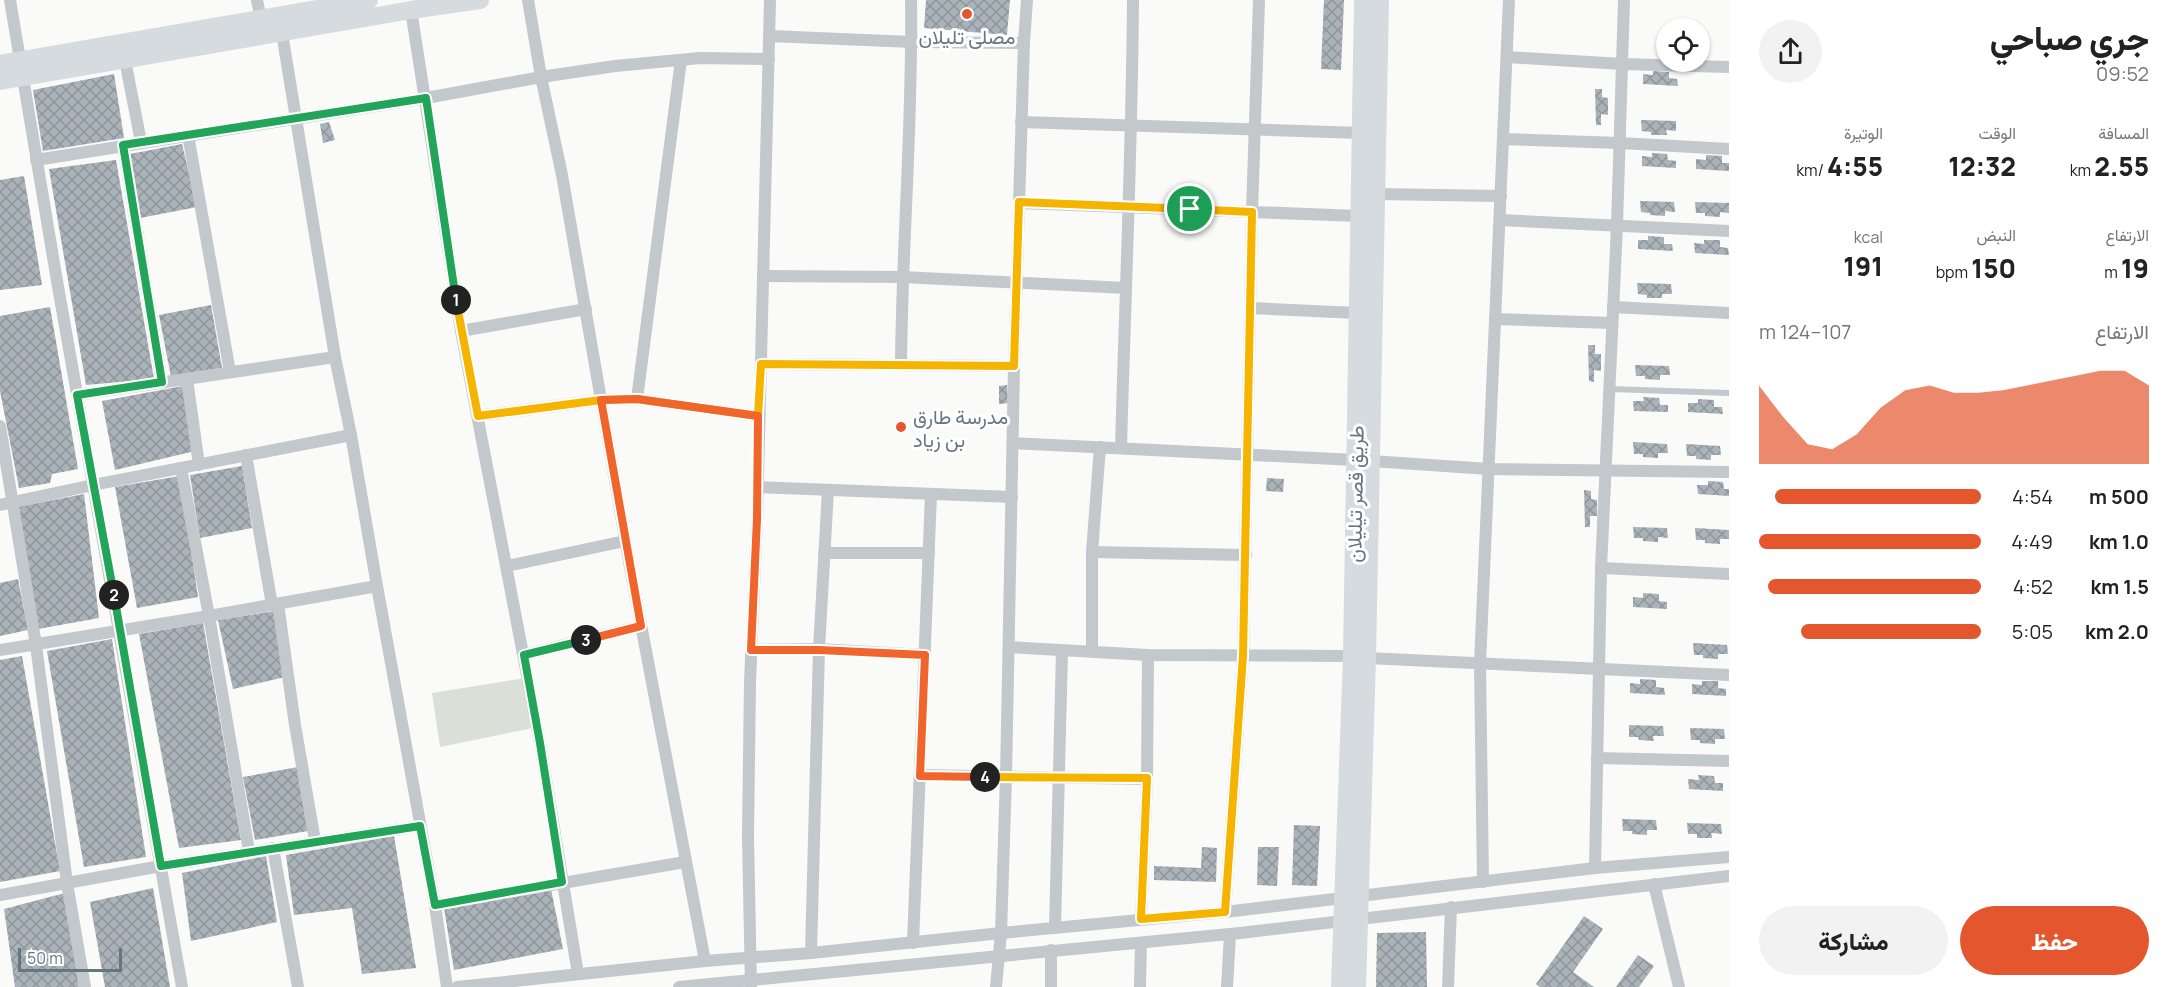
<!DOCTYPE html>
<html lang="ar">
<head>
<meta charset="utf-8">
<style>
	:root { --surface:#fff; --page:#f2f2f2; --text:#222; --muted:#767676; --accent:#e4572e }
	body { margin:0; font-family:Manrope,Vazirmatn,sans-serif; background:var(--page); color:var(--text); direction:rtl; height:100vh; display:flex; flex-direction:column; font-size:22px; white-space:nowrap }
	* { box-sizing:border-box; margin:0 }
	p { font-size:20px; color:var(--muted) }
	.icon { flex:none; width:33px; height:33px; fill:none; stroke:currentColor; stroke-width:2; stroke-linecap:round; stroke-linejoin:round }
	.map { position:relative; flex:1; overflow:hidden; direction:ltr }
	.panel { display:flex; flex-direction:column; background:var(--surface); width:450px }
	.panel>* { flex:none }
	.controls { position:absolute; left:1656px; top:18px; display:grid; gap:12px }
	.controls a { display:grid; place-items:center; width:54px; height:54px; border-radius:50%; background:var(--surface); box-shadow:0 2px 4px #0004; font-size:30px }
	.scale { position:absolute; left:18px; bottom:15px; width:104px; box-sizing:border-box; padding-left:6px; border:3px solid #657683; border-top:0; font-size:16px; line-height:21px; white-space:nowrap; color:#657683; -webkit-text-stroke:4px #fff; paint-order:stroke }
	.pin { position:absolute; display:grid; place-items:center; width:51px; height:51px; color:#fff; margin:-26px; border:3px solid #fff; border-radius:50%; box-shadow:0 2px 6px #0007 }
	.km { position:absolute; width:30px; height:30px; margin:-15px; border-radius:50%; background:#222; color:#fff; font-size:16px; line-height:30px; text-align:center }
	.round { display:grid; place-items:center; flex:none; width:63px; height:63px; border-radius:32px; background:var(--page) }
	.headline { display:flex; align-items:center; justify-content:space-between; height:102px; padding:0 30px }
	h1 { font-size:33px; font-weight:800; line-height:45px }
	.metrics { display:grid; grid-template-columns:repeat(3,1fr); gap:9px; height:102px; padding:6px 30px }
	.metrics div { display:grid; align-content:center }
	.metrics b { font-size:26px; font-weight:800 }
	.metrics small { font-size:16px; font-weight:400 }
	.metrics p { font-size:16px }
	.chart { height:168px; padding:12px 30px }
	.chart p { display:flex; justify-content:space-between }
	.chart svg { width:100%; height:108px; margin-top:6px; fill:var(--accent); opacity:.7 }
	.action { display:flex; gap:12px; margin-top:auto; padding:12px 30px }
	.action a { flex:1; height:69px; border-radius:36px; background:var(--accent); color:#fff; font-size:24px; font-weight:800; line-height:69px; text-align:center }
	.action a+a { background:var(--page); color:var(--text) }
	ul { padding:0 30px; list-style:none; font-size:20px }
	li { display:grid; grid-template-columns:96px 72px 1fr; align-items:center; height:45px }
	li i { height:15px; border-radius:8px; background:var(--accent) }
	main { display:flex; flex:1; min-height:0 }
	.map>svg:first-child { display:block }
</style>
</head>
<body>
<main>
<section class="panel">
<div class="headline"><div><h1>جري صباحي</h1><p>09:52</p></div><a class="round"><svg class="icon" aria-label="share" viewBox="0 0 24 24"><path d="M12 15V3M7 8l5-5 5 5M5 13v7h14v-7"/></svg></a></div>
<div class="metrics">
<div><p>المسافة</p><b>2.55<small> km</small></b></div>
<div><p>الوقت</p><b>12:32</b></div>
<div><p>الوتيرة</p><b>4:55<small> /km</small></b></div>
</div>
<div class="metrics">
<div><p>الارتفاع</p><b>19<small> m</small></b></div>
<div><p>النبض</p><b>150<small> bpm</small></b></div>
<div><p>kcal</p><b>191</b></div>
</div>
<div class="chart"><p><span>الارتفاع</span>107–124 m</p>
<svg viewBox="0 0 160 44" preserveAspectRatio="none"><path d="M0 44V12L10 25L20 36L30 38L40 32L50 21L60 14L70 12L80 15L90 15L100 14L110 12L120 10L130 8L140 6L150 6L160 12V44z"/></svg>
</div>
<ul>
<li><b>500 m</b>4:54<i style="width:93%"></i></li>
<li><b>1.0 km</b>4:49<i style="width:100%"></i></li>
<li><b>1.5 km</b>4:52<i style="width:96%"></i></li>
<li><b>2.0 km</b>5:05<i style="width:81%"></i></li>
</ul>
<div class="action"><a>حفظ</a><a>مشاركة</a></div>
</section>
<div class="map">
<svg width="1729" height="987" viewBox="0 0 1729 987">
	<defs>
		<pattern id="building-cross-hatch" width="8" height="8" patternUnits="userSpaceOnUse" patternTransform="scale(1.5)"><rect width="8" height="8" fill="#aab3b9"/><path d="M0 0l8 8M0 8l8-8" fill="none" stroke="#8e969c"/></pattern>
	</defs>
	<rect width="100%" height="100%" fill="#fafaf8"/>
	<path fill="#dadfd7" d="M526,678l7,50 -93,19 -8,-54z"/>
	<g fill="url(#building-cross-hatch)">
		<path d="M926,0h84l-3,35 -83,-7z"/>
		<path d="M1324,0h20l-3,70 -20,-1z"/>
		<path d="M1653,71l16,1v6l8,1 1,7 -35,-2v-10l10,1z"/>
		<path d="M114,74l10,64 -81,13 -10,-61z"/>
		<path d="M1595,89h7v8l6,1v17l-7,-1v11h-5z"/>
		<path d="M1641,120l35,1v10l-10,-1 1,5h-16v-3l-9,-1z"/>
		<path d="M329,122l6,18 -12,3 -3,-19z"/>
		<path d="M182,144l15,63 -57,11 -10,-64z"/>
		<path d="M1652,153l15,1 1,6 8,1v7l-34,-2v-10l10,1z"/>
		<path d="M1706,155l16,1v7h7v8l-33,-2v-10l10,1z"/>
		<path d="M116,160l38,219 -68,6 -37,-216z"/>
		<path d="M24,176l18,109 -42,5v-110z"/>
		<path d="M1640,201l34,1 1,10 -10,-1v5l-15,-1v-2l-9,-1z"/>
		<path d="M1695,202l34,1v10l-9,-1v5l-15,-1v-3h-9z"/>
		<path d="M1648,236l16,1v7h8l1,7 -35,-2v-9h10z"/>
		<path d="M1704,240h16v7l8,1 1,7 -34,-2 -1,-10 10,1z"/>
		<path d="M1637,283l34,1 1,10h-10v4h-15v-3l-9,-1z"/>
		<path d="M211,305l11,63 -51,9 -12,-62z"/>
		<path d="M50,307l28,162 -26,5 -2,9 -31,5 -19,-97v-75z"/>
		<path d="M1588,345h7v9h6v17l-7,-1v12l-5,-1z"/>
		<path d="M1635,365l34,1 1,9h-10v5l-15,-1v-3h-9z"/>
		<path d="M1007,385l1,18 -9,1v-18z"/>
		<path d="M183,386l12,65 -80,19 -13,-69z"/>
		<path d="M1643,397l16,1 1,7h8v7l-34,-1 -1,-10h11z"/>
		<path d="M1698,399l16,1v7h8l1,7 -35,-2v-9h10z"/>
		<path d="M1633,442l34,2 1,9h-10v5l-15,-1v-3h-9z"/>
		<path d="M1686,444l34,2 1,9h-10v5l-15,-1v-3h-9z"/>
		<path d="M242,466l10,62 -52,10 -10,-63z"/>
		<path d="M180,476l18,121 -61,11 -22,-121z"/>
		<path d="M1267,478l17,1 -1,13 -17,-1z"/>
		<path d="M1708,481l15,1 1,7h5v7l-31,-2 -1,-9h11z"/>
		<path d="M1584,490l7,1v8l6,1v16h-7v11h-5z"/>
		<path d="M84,494l15,124 -61,11 -21,-122z"/>
		<path d="M1633,527l34,1 1,10 -10,-1v5l-15,-1v-3h-9z"/>
		<path d="M1695,528l34,2v9h-9v5l-15,-1v-3h-9z"/>
		<path d="M18,579l10,51 -28,6v-53z"/>
		<path d="M1643,593l16,1v7l8,1v7l-34,-2v-10l10,1z"/>
		<path d="M274,611l11,66 -52,12 -15,-69z"/>
		<path d="M203,623l38,217 -62,8 -40,-214z"/>
		<path d="M112,639l34,218 -62,10 -37,-216z"/>
		<path d="M1693,643l34,2 1,9h-10v5l-15,-1v-3h-9z"/>
		<path d="M22,656l38,215 -60,11v-222z"/>
		<path d="M1640,679l16,1v7l8,1 1,7 -35,-2v-10l10,1z"/>
		<path d="M1702,681h16v7l8,1v7l-34,-2v-10l10,1z"/>
		<path d="M1629,725l34,1 1,10h-11l1,5 -15,-1 -1,-3h-9z"/>
		<path d="M1690,728l34,1 1,10h-10v5l-15,-1v-3h-9z"/>
		<path d="M298,767l10,64 -53,9 -12,-63z"/>
		<path d="M1698,775l16,1 1,7h8v8l-34,-2 -1,-10 11,1z"/>
		<path d="M1622,819l34,1 1,10h-10v5l-15,-1v-3h-9z"/>
		<path d="M1687,823l34,1 1,10 -11,-1 1,5h-15v-4h-9z"/>
		<path d="M1294,825l26,1 -3,60 -25,-1z"/>
		<path d="M394,836l22,132 -54,6 -10,-66 -58,7 -8,-60z"/>
		<path d="M1202,847l15,1 -1,34 -62,-2v-14l47,2z"/>
		<path d="M1258,847h21l-2,39 -20,-1z"/>
		<path d="M266,856l11,66 -86,19 -9,-68z"/>
		<path d="M153,888l17,99h-65l-15,-85z"/>
		<path d="M551,889l12,60 -109,21 -10,-62z"/>
		<path d="M65,893l14,94h-64l-11,-78z"/>
		<path d="M1584,916l19,13 -30,43 21,15h-54l-4,-3z"/>
		<path d="M1426,932l1,55h-51l1,-54z"/>
		<path d="M1638,955l16,11 -15,21h-23z"/>
	</g>
	<g fill="none" stroke-linecap="round" stroke-linejoin="round">
		<path stroke="#c3c8cc" stroke-width="6" d="M1610,389l119,4"/>
		<g stroke="#c3c8cc" stroke-width="12">
			<path d="M10,0l47,281 125,706"/>
			<path d="M257,0l4,20"/>
			<path d="M528,0l13,77 21,98 68,392 75,394"/>
			<path d="M411,10l50,321 79,412 38,231"/>
			<path d="M281,27l54,330 16,78 26,151 58,319 12,82"/>
			<path d="M770,36l142,6 112,1"/>
			<path d="M1507,57l115,7 107,3"/>
			<path d="M125,60l16,82"/>
			<path d="M1021,122l340,11"/>
			<path d="M188,135l42,237"/>
			<path d="M1503,139l117,4 109,6"/>
			<path d="M123,145l39,237"/>
			<path d="M36,160l390,-62 115,-21 74,-11 85,-8 69,1"/>
			<path d="M1376,194l125,2"/>
			<path d="M1019,203l339,13"/>
			<path d="M1500,220l229,11"/>
			<path d="M763,276l139,1 224,11"/>
			<path d="M1613,307l116,6"/>
			<path d="M1251,308l106,5"/>
			<path d="M1495,319l117,4"/>
			<path d="M461,331l125,-22"/>
			<path d="M761,364l253,2"/>
			<path d="M901,364c1,-121 12,-243 10,-364"/>
			<path d="M187,379l12,86"/>
			<path d="M77,395l258,-38"/>
			<path d="M637,399l44,-339"/>
			<path d="M478,416l123,-16 36,-1 121,17"/>
			<path d="M0,426l36,219 31,238 18,104"/>
			<path d="M1013,443l342,17"/>
			<path d="M1121,448c4,-149 11,-299 12,-448"/>
			<path d="M246,455l26,150"/>
			<path d="M1371,461l118,8 240,3"/>
			<path d="M181,468l28,148 40,235"/>
			<path d="M758,487l254,10"/>
			<path d="M0,505l93,-20 258,-50"/>
			<path d="M1092,552l154,3"/>
			<path d="M824,553h105"/>
			<path d="M507,566l118,-25"/>
			<path d="M1601,568l128,6"/>
			<path d="M278,604l17,121 20,116"/>
			<path d="M1009,647l139,8 204,1"/>
			<path d="M0,650l209,-34 168,-30"/>
			<path d="M751,650l68,-1 106,6"/>
			<path d="M1092,650v-98l8,-105"/>
			<path d="M524,655l117,-29"/>
			<path d="M1367,658l362,17"/>
			<path d="M1597,758l132,3"/>
			<path d="M920,775l227,4"/>
			<path d="M273,848l25,139"/>
			<path d="M1595,868l6,-300 16,-342 7,-226"/>
			<path d="M1483,882l-3,-218 29,-664"/>
			<path d="M1654,884l25,103"/>
			<path d="M0,895l161,-29 259,-40"/>
			<path d="M435,905l250,-43"/>
			<path d="M1225,912l18,-256 9,-444 7,-212"/>
			<path d="M1141,919l6,-140 1,-124"/>
			<path d="M1055,928l7,-277"/>
			<path d="M913,943l18,-449"/>
			<path d="M811,953l8,-304 9,-159"/>
			<path d="M457,987l248,-26 106,-8 190,-20 224,-21 370,-44 134,-11"/>
			<path d="M679,987l561,-54 489,-57"/>
			<path d="M751,987l-3,-150 2,-155 7,-163 13,-519"/>
			<path d="M996,987l5,-54 5,-156 8,-411 10,-323 3,-43"/>
			<path d="M1051,987v-37"/>
			<path d="M1140,987l1,-44"/>
			<path d="M1227,987l3,-53"/>
			<path d="M1448,987l3,-80"/>
		</g>
		<g stroke="#d6dbdf" stroke-width="18">
			<path d="M0,64l369,-64"/>
			<path d="M0,81l411,-71 69,-10"/>
			<path d="M1340,987l12,-331 11,-656"/>
			<path d="M1357,987l10,-329 13,-658"/>
		</g>
	</g>
	<g fill="none" stroke-linecap="round" stroke-linejoin="round">
		<g stroke="#fff" stroke-width="12">
			<path id="split-1" d="M456,300l22,116 123,-16 36,-1 121,17 3,-52 253,2 5,-164 171,7"/>
		</g>
		<g stroke="#fff" stroke-width="12">
			<path id="split-2" d="M114,595l-37,-200 85,-13 -39,-237 303,-47 30,202"/>
		</g>
		<g stroke="#fff" stroke-width="12">
			<path id="split-3" d="M114,595l47,271 259,-40 15,79 127,-23 -22,-139 -16,-88 62,-15"/>
		</g>
		<g stroke="#fff" stroke-width="12">
			<path id="split-4" d="M586,640l55,-14 -40,-226 36,-1 121,17 -1,103 -6,131h68l106,5 -5,121 65,1"/>
		</g>
		<g stroke="#fff" stroke-width="12">
			<path id="split-5" d="M985,777l162,1 -6,141 84,-7 18,-256 9,-444 -62,-3"/>
		</g>
		<use href="#split-1" stroke="#f5b400" stroke-width="8"/>
		<use href="#split-2" stroke="#22a559" stroke-width="8"/>
		<use href="#split-3" stroke="#22a559" stroke-width="8"/>
		<use href="#split-4" stroke="#f0652b" stroke-width="8"/>
		<use href="#split-5" stroke="#f5b400" stroke-width="8"/>
	</g>
	<g fill="#e4572e" stroke="#fff" stroke-width="2">
		<circle cx="967" cy="14" r="6"/>
		<circle cx="901" cy="427" r="6"/>
	</g>
	<g text-anchor="middle" dominant-baseline="central" stroke-width="6" stroke-linejoin="round" paint-order="stroke">
		<g font-size="20" fill="#657683" stroke="#fff">
			<text x="967" y="36">مصلى تليلان</text>
			<text x="913" y="416" text-anchor="start">مدرسة طارق<tspan x="913" dy="23">بن زياد</tspan></text>
		</g>
		<g font-size="20" fill="#657683" stroke="#fff">
			<text transform="translate(1355 494) rotate(-89)">طريق قصر تيليلان</text>
		</g>
	</g>
</svg>
<div class="controls">
<a><svg class="icon" aria-label="locate" viewBox="0 0 24 24"><circle cx="12" cy="12" r="6"/><path d="M12 2v4M12 18v4M2 12h4M18 12h4"/></svg></a>
</div>
<div class="scale">50 m</div>
<div class="pin" style="left:1190px;top:209px;background:#1e9e55"><svg class="icon" aria-label="arrive" viewBox="0 0 24 24"><path d="M6 21V4h12l-3 4 3 4H6"/></svg></div>
<b class="km" style="left:456px;top:300px">1</b>
<b class="km" style="left:114px;top:595px">2</b>
<b class="km" style="left:586px;top:640px">3</b>
<b class="km" style="left:985px;top:777px">4</b>
</div>
</main>
</body>
</html>
